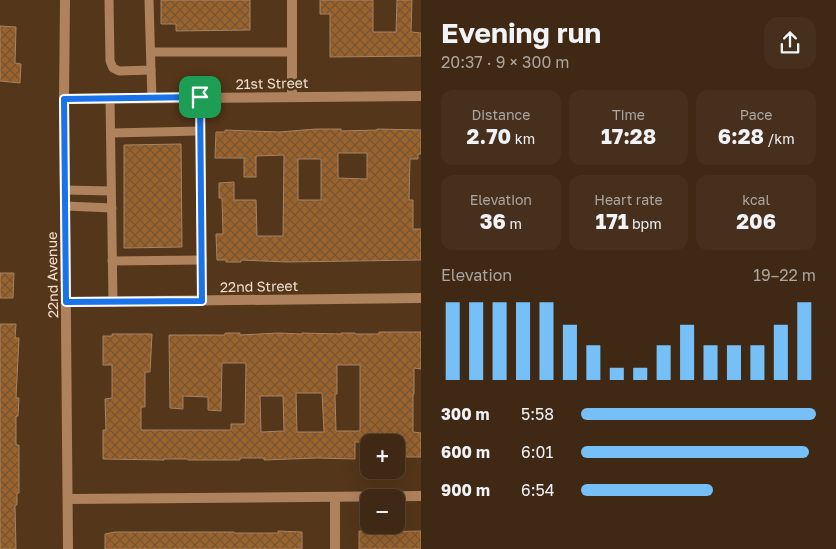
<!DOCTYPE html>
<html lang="en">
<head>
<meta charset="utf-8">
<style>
	:root { --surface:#3f2814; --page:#46301d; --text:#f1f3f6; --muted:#ada6a0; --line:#584434; --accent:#76c0f7 }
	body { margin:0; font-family:"Golos Text",sans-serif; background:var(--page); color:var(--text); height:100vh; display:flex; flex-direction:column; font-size:19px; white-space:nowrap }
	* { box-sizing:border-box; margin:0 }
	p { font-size:16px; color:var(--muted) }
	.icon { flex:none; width:28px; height:28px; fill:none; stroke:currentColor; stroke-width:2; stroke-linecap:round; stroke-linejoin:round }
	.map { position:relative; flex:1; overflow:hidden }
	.side { display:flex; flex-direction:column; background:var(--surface); width:415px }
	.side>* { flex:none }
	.tools { position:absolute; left:360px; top:434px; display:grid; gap:10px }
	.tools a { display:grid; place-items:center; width:45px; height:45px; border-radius:10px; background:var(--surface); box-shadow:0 5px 20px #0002,0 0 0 1px var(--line); font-size:25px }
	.pin { position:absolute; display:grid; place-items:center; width:42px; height:42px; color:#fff; margin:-21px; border-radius:10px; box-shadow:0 2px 8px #0006 }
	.round { display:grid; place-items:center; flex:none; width:52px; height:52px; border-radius:15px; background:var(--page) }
	.overview { display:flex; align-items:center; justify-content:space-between; height:85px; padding:0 20px }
	h1 { font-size:28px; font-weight:700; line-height:38px }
	.figures { display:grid; grid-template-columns:repeat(3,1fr); gap:8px; height:85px; padding:5px 20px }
	.figures div { display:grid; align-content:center; border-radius:12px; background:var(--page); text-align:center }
	.figures b { font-size:21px; font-weight:700 }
	.figures small { font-size:14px; font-weight:400 }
	.figures p { font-size:14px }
	.chart { height:140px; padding:10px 20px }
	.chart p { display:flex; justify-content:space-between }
	.chart svg { width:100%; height:90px; margin-top:5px; stroke:var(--accent); stroke-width:6 }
	ul { padding:0 20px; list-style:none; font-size:16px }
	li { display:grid; grid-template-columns:80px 60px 1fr; align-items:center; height:38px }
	li i { height:12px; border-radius:6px; background:var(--accent) }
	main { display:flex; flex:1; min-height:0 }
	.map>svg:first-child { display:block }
</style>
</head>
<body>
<main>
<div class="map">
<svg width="421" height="549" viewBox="0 0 421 549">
	<defs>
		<pattern id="building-cross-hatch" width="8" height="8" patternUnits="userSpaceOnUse" patternTransform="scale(1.25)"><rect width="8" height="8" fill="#9b632c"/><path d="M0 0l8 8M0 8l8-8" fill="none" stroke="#765534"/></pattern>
	</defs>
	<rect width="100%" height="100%" fill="#54361a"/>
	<g fill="url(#building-cross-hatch)" stroke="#a58365" fill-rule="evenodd">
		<path d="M161,0h89v30l-74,1v-7h-15z"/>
		<path d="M320,0h53v32h23l1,-32h15l-1,32 10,1v23l-91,1v-43h-10z"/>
		<path d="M0,26l16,1 -1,36 6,1 -1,19 -20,-2z"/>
		<path d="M316,129h25v2l36,-1v-1l44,1v24h-3v5h-8l-1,41h4v29h8v31l-134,2 -46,-2v2h-15v-2h-9l-1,-26h7l-1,-36h-3v-15l15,-1v18h22l1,36h26l1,-81 -28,1v21h-12v-19h-29l1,-26h9v-2l54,2zM338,153h29v26l-29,-1zM298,159h23v41h-23z"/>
		<path d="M181,144l1,103 -58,1v-103z"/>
		<path d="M0,273h14l-1,25h-13z"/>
		<path d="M0,324h16l-1,14h4l-3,60h3l-1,18h-2v29h3v48h-2v12h-2l1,44h-16z"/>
		<path d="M379,332h42v37l-7,-1v26h-1v38l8,1v24h-16v-15h-50v17l-38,-1 -53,2v-2h-24v2h-52v-1h-24v1l-61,-1v-29h3l-1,-31 7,-1v-33h-9v-29h9v-2h40l-2,38h-5v35h-4v23h90v-6h14l1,-61h-24l-1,48 -13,-1v-13l-25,-1v13l-13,-1 -1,-73h56v-2h15v2l38,-2 24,1v-1l39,1v-1h14v1h24zM337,365h23v66h-24l-1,-37h2zM296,393h26l2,39h-27zM260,396h23l1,35 -23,1z"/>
		<path d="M278,531l24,1v17h-197v-15l10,-2h119v1h44z"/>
		<path d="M359,531h17v1l45,-1v18h-62z"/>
	</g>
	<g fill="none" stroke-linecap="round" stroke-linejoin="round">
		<g stroke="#ae825c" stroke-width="9">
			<path d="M109,0l1,61 3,7 6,3 32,-1 -2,-70"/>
			<path d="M151,52h141"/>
			<path d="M151,70l1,28"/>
			<path d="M200,97l2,204"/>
			<path d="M110,98l3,204"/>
			<path d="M111,133l89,-2"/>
			<path d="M65,190l46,1"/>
			<path d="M65,206l47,2"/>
			<path d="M112,261l90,-1"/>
		</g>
		<g stroke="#ae825c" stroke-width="10">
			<path d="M292,0v96"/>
			<path d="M64,99l357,-3"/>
			<path d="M66,302l355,-4"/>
			<path d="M335,497v52"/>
			<path d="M68,499l353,-3"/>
		</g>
		<path stroke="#ae825c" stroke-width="10" d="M65,0l-1,99 4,450"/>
	</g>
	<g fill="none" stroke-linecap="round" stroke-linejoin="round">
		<g stroke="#fff" stroke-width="10">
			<path id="route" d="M200,97l2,204 -136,1 -2,-203z"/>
		</g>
		<use href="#route" stroke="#1a73e8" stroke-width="6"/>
	</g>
	<g text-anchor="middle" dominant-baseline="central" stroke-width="5" stroke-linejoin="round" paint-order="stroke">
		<g font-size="14" fill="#f2dfcf" stroke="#54361a">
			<text transform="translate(272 83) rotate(-1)">21st Street</text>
			<text transform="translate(52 275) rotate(-91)">22nd Avenue</text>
			<text transform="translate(259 286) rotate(-1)">22nd Street</text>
		</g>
	</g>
</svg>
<div class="tools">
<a>+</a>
<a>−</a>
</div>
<div class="pin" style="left:200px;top:97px;background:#1e9e55"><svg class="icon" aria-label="arrive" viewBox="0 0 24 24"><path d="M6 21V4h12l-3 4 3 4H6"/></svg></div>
</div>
<section class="side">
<div class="overview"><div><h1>Evening run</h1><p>20:37 · 9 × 300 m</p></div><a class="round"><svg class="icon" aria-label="share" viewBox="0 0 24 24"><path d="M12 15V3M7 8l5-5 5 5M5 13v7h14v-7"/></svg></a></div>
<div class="figures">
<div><p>Distance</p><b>2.70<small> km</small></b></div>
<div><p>Time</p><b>17:28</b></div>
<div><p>Pace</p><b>6:28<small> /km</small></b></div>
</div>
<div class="figures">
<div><p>Elevation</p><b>36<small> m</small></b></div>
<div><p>Heart rate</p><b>171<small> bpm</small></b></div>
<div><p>kcal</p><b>206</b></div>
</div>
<div class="chart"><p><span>Elevation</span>19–22 m</p>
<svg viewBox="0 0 160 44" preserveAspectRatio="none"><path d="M5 44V6M15 44V6M25 44V6M35 44V6M45 44V6M55 44V17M65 44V27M75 44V38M85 44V38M95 44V27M105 44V17M115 44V27M125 44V27M135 44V27M145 44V17M155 44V6"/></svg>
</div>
<ul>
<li><b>300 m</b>5:58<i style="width:100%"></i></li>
<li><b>600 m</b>6:01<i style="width:97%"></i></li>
<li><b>900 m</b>6:54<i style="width:56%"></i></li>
</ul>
</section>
</main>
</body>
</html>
